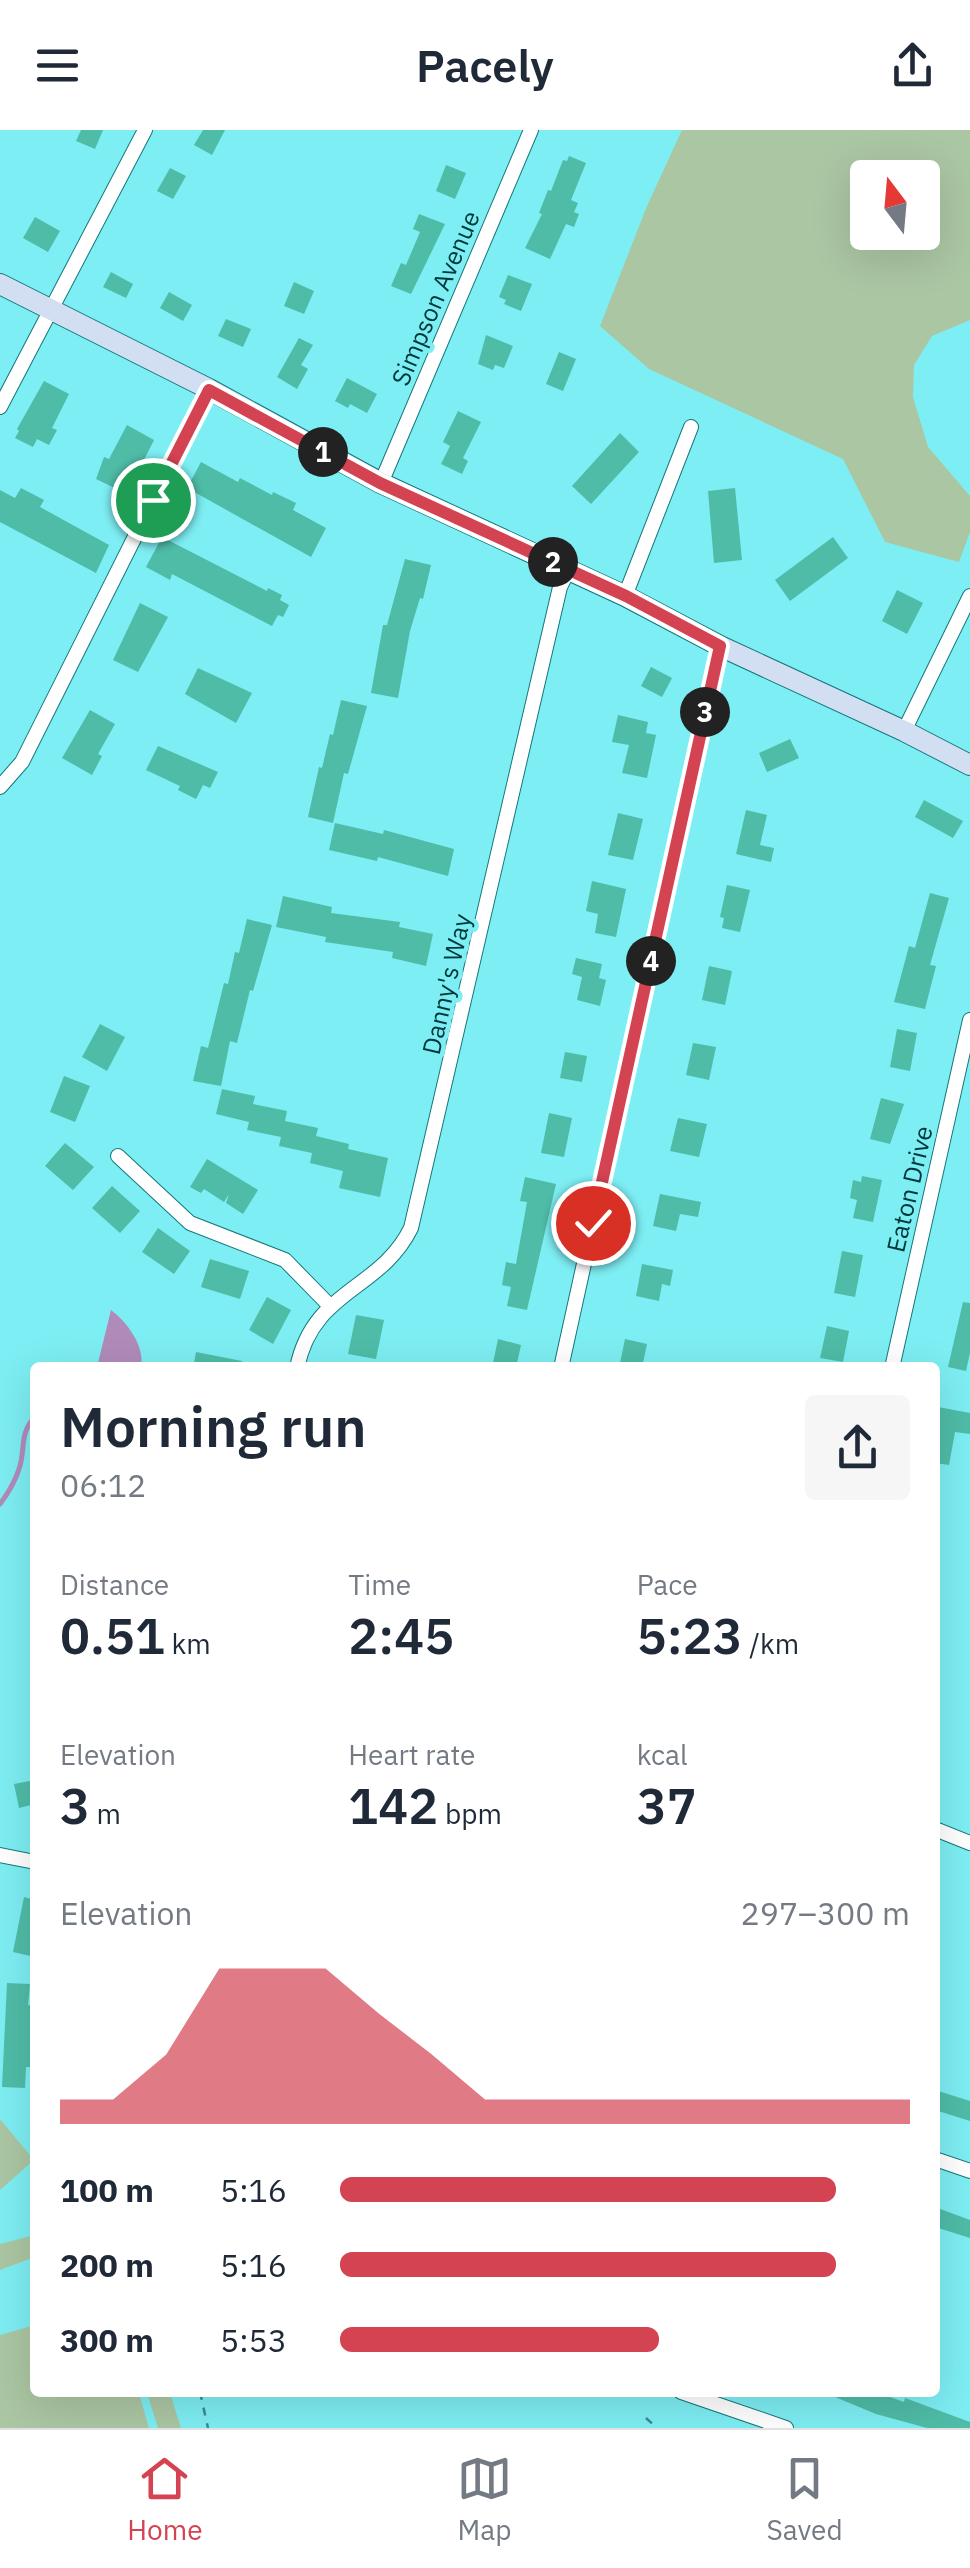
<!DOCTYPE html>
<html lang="en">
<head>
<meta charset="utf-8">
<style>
	:root { --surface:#fff; --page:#f6f6f7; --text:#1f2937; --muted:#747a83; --line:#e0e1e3; --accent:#d34352 }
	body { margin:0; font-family:"IBM Plex Sans",sans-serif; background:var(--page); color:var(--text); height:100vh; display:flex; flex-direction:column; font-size:38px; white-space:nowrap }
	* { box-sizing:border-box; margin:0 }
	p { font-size:32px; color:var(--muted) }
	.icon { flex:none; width:55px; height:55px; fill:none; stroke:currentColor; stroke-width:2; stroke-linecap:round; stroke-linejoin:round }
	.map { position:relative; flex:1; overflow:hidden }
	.panel { position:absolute; left:30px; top:1232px; width:910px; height:1035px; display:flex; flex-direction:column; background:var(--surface); border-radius:10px; box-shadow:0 10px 40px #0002 }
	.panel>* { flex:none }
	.needle { width:65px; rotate:344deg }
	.fabs { position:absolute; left:850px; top:30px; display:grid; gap:20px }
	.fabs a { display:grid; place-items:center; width:90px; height:90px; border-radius:10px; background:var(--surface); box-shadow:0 10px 40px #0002; font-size:50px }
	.pin { position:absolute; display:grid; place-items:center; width:85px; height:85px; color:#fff; margin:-42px; border:5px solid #fff; border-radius:50%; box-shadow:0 2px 10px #0007 }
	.km { position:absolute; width:50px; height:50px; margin:-25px; border-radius:50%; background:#222; color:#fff; font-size:28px; line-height:50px; text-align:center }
	.round { display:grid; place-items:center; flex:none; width:105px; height:105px; border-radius:10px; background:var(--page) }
	.overview { display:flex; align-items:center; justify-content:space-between; height:170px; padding:0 30px }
	h1 { font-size:55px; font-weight:600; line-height:75px }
	.metrics { display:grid; grid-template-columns:repeat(3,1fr); gap:15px; height:170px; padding:10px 30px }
	.metrics div { display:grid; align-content:center }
	.metrics b { font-size:50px; font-weight:600 }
	.metrics small { font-size:28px; font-weight:400 }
	.metrics p { font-size:28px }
	.chart { height:280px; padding:20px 30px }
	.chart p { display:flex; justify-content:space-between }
	.chart svg { width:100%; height:180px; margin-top:10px; fill:var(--accent); opacity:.7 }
	ul { padding:0 30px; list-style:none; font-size:32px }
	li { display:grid; grid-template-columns:160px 120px 1fr; align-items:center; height:75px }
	li i { height:25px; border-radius:12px; background:var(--accent) }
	header { display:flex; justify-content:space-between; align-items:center; height:130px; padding:0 30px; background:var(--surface); font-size:45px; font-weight:600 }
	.dock { display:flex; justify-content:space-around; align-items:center; height:140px; border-top:2px solid var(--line); background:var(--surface); font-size:28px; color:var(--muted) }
	.dock a { display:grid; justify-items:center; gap:5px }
	.dock .active { color:var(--accent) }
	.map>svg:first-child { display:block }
</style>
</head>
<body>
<header><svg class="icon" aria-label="menu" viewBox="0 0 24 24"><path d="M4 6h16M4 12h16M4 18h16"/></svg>Pacely<svg class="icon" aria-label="share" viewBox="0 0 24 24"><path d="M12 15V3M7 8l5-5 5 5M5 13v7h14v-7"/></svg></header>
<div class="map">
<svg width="970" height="2298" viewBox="0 0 970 2298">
	<rect width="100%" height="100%" fill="#7deef3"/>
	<g fill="#abc6a3" fill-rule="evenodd">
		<path d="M682,0h288v190l-38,16 -18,29 -1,32 15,50 42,49v36l-11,30 -74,-20 -42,-83 -194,-90 -49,-43 47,-120zM868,48h54v54h-54z"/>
		<path d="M0,1989l34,41 -34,30z"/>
		<path d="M35,2105v22l-35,13v-26z"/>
		<path d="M35,2195v67l104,1 10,35h-149v-93z"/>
		<path d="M147,2263h23l11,35h-23z"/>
	</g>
	<path fill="#b08bba" d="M111,1180c16,12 34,36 30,57h-44z"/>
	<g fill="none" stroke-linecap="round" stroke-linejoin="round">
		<path stroke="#b08bba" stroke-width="5" d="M0,1374c9,-12 16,-24 20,-38 5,-19 0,-34 15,-49"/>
	</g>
	<g fill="#4fbca7">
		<path d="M81,0h22l-8,19 -19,-8z"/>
		<path d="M203,0h22l-13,25 -18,-10z"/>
		<path d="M569,26l17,7 -15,37 7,3 -4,9 5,2 -5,13 -8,-3 -16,35 -25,-11 17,-34 -3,-1 9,-23 3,1 12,-31 4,1z"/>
		<path d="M446,35l20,8 -11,26 -19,-8z"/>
		<path d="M170,38l16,8 -13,23 -16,-8z"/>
		<path d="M419,84l26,10 -34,70 -20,-8 10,-23 5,2 14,-33 -7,-3z"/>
		<path d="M35,87l25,14 -12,21 -25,-14z"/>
		<path d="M111,142l22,12 -7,14 -23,-11z"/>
		<path d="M508,145l24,9 -11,27 -17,-7 2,-4 -7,-3z"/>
		<path d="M294,152l20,9 -10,23 -20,-8z"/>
		<path d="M169,162l23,13 -9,16 -23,-13z"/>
		<path d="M226,189l25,10 -8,18 -25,-11z"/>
		<path d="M486,205l27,11 -9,22 -9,-3 -2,5 -15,-6z"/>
		<path d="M299,208l14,7 -12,20 7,4 -11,20 -20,-12z"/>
		<path d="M559,222l17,7 -13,32 -17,-7z"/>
		<path d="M347,248l30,16 -10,19 -17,-9 -2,4 -13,-7z"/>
		<path d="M44,251l25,13 -17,34 5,2 -8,15 -12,-6 -4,8 -18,-9 4,-7 -2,-2z"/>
		<path d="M458,281l23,11 -18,36 5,3 -6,13 -21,-10 9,-18 -7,-4z"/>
		<path d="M127,295l27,15 -27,54 -31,-15 8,-22 5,2z"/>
		<path d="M620,303l19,19 -48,52 -19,-18z"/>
		<path d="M201,332l37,20 2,-4 32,17 1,-3 23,11 -3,7 33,18 -15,29 -124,-69z"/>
		<path d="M21,358l23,12 -4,7 69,38 -13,28 -96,-51v-32l15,8z"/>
		<path d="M735,358l7,72 -28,3 -6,-72z"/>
		<path d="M162,407l105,54 1,-3 14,7 -2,5 9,5 -6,12 -5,-2 -6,11 -100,-52 -2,6 -24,-13z"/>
		<path d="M833,407l15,21 -58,43 -15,-21z"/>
		<path d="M405,429l26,6 -8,34 -3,-1 -10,33 -12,67 -27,-5 12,-68h4z"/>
		<path d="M897,460l26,13 -16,31 -25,-13z"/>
		<path d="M140,473l28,14 -30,55 -25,-12z"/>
		<path d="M651,537l21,11 -10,19 -21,-11z"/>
		<path d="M198,538l54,25 -16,30 -51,-29z"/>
		<path d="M341,570l26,6 -19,68 -4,-1 -11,50 -25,-6 11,-50 3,1 8,-34 3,1z"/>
		<path d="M90,580l25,14 -17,30 4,2 -10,19 -30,-17z"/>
		<path d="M618,585l30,7 -2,11 10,2 -9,43 -25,-5 7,-28 -17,-3z"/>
		<path d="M790,609l9,19 -32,14 -8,-19z"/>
		<path d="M158,616l60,26 -8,16 -7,-3 -7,14 -18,-9 2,-4 -34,-16z"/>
		<path d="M924,670l39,21 -10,17 -38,-21z"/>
		<path d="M746,680l21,5 -7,30 14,3 -3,14 -35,-8z"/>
		<path d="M618,683l25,6 -10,41 -25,-5z"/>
		<path d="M335,693l48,11 1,-4 70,19 -6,27 -70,-19 -1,4 -48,-11z"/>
		<path d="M592,751l34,8 -10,48 -21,-4 3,-19 -12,-3z"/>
		<path d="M727,755l23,5 -10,42 -18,-4 2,-10 -4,-1z"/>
		<path d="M930,763l19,5 -19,67 6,1 -11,43 -31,-7 15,-56 6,2z"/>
		<path d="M283,766l49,11 -1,6 69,9 -1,5 34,7 -7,32 -34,-8 1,-6 -68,-10 1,-5 -50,-10z"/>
		<path d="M247,789l25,6 -19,66 -3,-1 -13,53 -7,-2 -9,45 -28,-5 8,-35 7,2 16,-65 4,1 7,-32 4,1z"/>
		<path d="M576,828l26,6 -3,14 7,2 -6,26 -23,-6 5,-23 -10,-3z"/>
		<path d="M709,836l23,5 -7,34 -23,-5z"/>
		<path d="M100,894l25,13 -18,34 -25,-14z"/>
		<path d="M897,899l20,4 -7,38 -20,-4z"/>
		<path d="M693,913l23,4 -7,33 -23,-5z"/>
		<path d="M565,922l22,4 -5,26 -22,-4z"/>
		<path d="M64,946l26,10 -15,36 -25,-10z"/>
		<path d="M222,959l33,7 -2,8 34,7 -2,10 33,7 -2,8 33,8 -1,5 40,9 -8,39 -41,-9 4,-17 -33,-8 2,-10 -33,-7 2,-9 -34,-7 2,-8 -33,-8z"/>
		<path d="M881,968l23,6 -14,40 -20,-5z"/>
		<path d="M549,983l23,5 -8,39 -23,-4z"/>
		<path d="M678,988l29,6 -8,33 -29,-6z"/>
		<path d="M65,1013l29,24 -21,23 -28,-24z"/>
		<path d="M207,1029l51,31 -15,24 -17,-11 3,-9 -5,8 -20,-13 -3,4 -11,-6z"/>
		<path d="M862,1046l20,4 -9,42 -20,-4 4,-18 -7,-2 3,-18 8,2z"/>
		<path d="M525,1047l31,7 -29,126 -20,-4 4,-19 -9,-2 4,-23 10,2 11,-62 -7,-1z"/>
		<path d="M112,1056l28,25 -20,22 -28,-25z"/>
		<path d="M660,1064l41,8 -3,15 -18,-3 -4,17 -23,-5z"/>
		<path d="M158,1098l32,23 -16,23 -32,-22z"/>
		<path d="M842,1121l21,4 -8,42 -21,-4z"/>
		<path d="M210,1129l39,12 -9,28 -39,-12z"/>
		<path d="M642,1134l31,6 -3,16 -8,-2 -3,17 -23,-5z"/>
		<path d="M267,1167l24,13 -18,34 -24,-14z"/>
		<path d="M963,1172l7,1v50l-4,18 -18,-4z"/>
		<path d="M356,1185l28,5 -8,39 -28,-5z"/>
		<path d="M827,1196l22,5 -6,31 -23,-4z"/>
		<path d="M498,1209l23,6 -5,23h-24z"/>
		<path d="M625,1209l22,5 -5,24h-23z"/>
		<path d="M196,1222l46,9 -1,7h-48z"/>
		<path d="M938,1277l32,6v21l-15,-2 -6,33 -14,-2z"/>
		<path d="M35,1650v24l-16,4 -5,-24z"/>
		<path d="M24,1767l11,3v57l-22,-5z"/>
		<path d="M7,1853l23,1 -2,21 6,1 -3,61h-5l-1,21 -23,-1z"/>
		<path d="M935,1960l35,11v20l-35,-11z"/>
		<path d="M935,2077l35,13v18l-35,-11z"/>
		<path d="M823,2262h53l28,10 1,-4 65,24v6h-43l-51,-14z"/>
	</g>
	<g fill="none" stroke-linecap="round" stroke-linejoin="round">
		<g stroke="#14777a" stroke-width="16">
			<g id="street">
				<path d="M0,277l145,-277"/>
				<path d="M381,353l150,-353"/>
				<path d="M625,466l66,-169"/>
				<path d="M904,601l66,-135"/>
				<path d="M0,657l22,-25 187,-373"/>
				<path d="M118,1026l72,67 95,37 44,45"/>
				<path d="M297,1238c16,-79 83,-77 114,-140l132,-568 17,-73 9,-18"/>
				<path d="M561,1238l159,-722"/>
				<path d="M892,1238l78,-348"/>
				<path d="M935,1699l35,14"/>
				<path d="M0,1725l35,7"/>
				<path d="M935,2029l35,12"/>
				<path d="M681,2262l105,36"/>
			</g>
		</g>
		<g stroke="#14777a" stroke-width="22">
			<path id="secondary" d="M0,154l209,105 172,94 244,113 95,50 184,85 66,34"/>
		</g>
		<g stroke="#3a8b8e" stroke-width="2.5" stroke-dasharray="8 8" stroke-linecap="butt">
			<path d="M200,2262l8,36"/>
			<path d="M646,2288l11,10"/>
		</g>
		<use href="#street" stroke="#fff" stroke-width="14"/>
		<use href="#secondary" stroke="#d2dff2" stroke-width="20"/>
	</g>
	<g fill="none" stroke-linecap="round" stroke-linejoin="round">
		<g stroke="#fff" stroke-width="20">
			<path id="route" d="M153,370l56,-110 171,93 246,113 94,50 -127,577"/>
		</g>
		<use href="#route" stroke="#d34352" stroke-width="12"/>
	</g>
	<g text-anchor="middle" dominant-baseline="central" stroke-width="9" stroke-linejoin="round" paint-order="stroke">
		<g font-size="25" fill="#01383a" stroke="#7deef3">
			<text transform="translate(435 168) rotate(-67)">Simpson Avenue</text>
			<text transform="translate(446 854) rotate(-77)">Danny's Way</text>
			<text transform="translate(909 1059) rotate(-77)">Eaton Drive</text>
		</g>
	</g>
</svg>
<div class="fabs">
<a><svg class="needle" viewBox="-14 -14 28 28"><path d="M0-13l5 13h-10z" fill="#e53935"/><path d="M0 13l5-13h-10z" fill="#747a83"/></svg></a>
</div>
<div class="pin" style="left:153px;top:370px;background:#1e9e55"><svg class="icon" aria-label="arrive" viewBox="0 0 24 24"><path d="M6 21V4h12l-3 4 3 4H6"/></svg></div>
<div class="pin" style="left:593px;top:1093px;background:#d93025"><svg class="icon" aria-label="check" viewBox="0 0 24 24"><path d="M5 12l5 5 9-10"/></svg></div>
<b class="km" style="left:323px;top:322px">1</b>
<b class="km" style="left:553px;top:432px">2</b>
<b class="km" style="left:705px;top:582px">3</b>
<b class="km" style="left:651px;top:831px">4</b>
<section class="panel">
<div class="overview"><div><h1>Morning run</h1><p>06:12</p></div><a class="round"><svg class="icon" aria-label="share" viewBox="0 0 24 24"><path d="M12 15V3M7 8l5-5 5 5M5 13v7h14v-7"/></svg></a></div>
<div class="metrics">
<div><p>Distance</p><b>0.51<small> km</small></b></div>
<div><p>Time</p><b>2:45</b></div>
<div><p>Pace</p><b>5:23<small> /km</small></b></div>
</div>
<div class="metrics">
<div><p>Elevation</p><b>3<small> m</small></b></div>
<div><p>Heart rate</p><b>142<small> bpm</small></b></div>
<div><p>kcal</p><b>37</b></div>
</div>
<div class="chart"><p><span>Elevation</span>297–300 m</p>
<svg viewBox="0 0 160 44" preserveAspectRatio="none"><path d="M0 44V38L10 38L20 27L30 6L40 6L50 6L60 17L70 27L80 38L90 38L100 38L110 38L120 38L130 38L140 38L150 38L160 38V44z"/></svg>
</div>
<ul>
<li><b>100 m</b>5:16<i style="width:87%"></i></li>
<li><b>200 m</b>5:16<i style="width:87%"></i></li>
<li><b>300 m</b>5:53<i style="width:56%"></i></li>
</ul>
</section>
</div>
<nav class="dock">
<a class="active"><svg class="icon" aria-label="home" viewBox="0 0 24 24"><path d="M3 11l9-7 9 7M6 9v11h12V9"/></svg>Home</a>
<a><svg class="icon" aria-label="map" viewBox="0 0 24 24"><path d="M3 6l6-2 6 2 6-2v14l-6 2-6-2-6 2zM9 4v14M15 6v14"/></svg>Map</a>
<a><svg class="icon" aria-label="saved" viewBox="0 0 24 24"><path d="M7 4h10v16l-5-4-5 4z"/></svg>Saved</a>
</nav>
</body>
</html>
